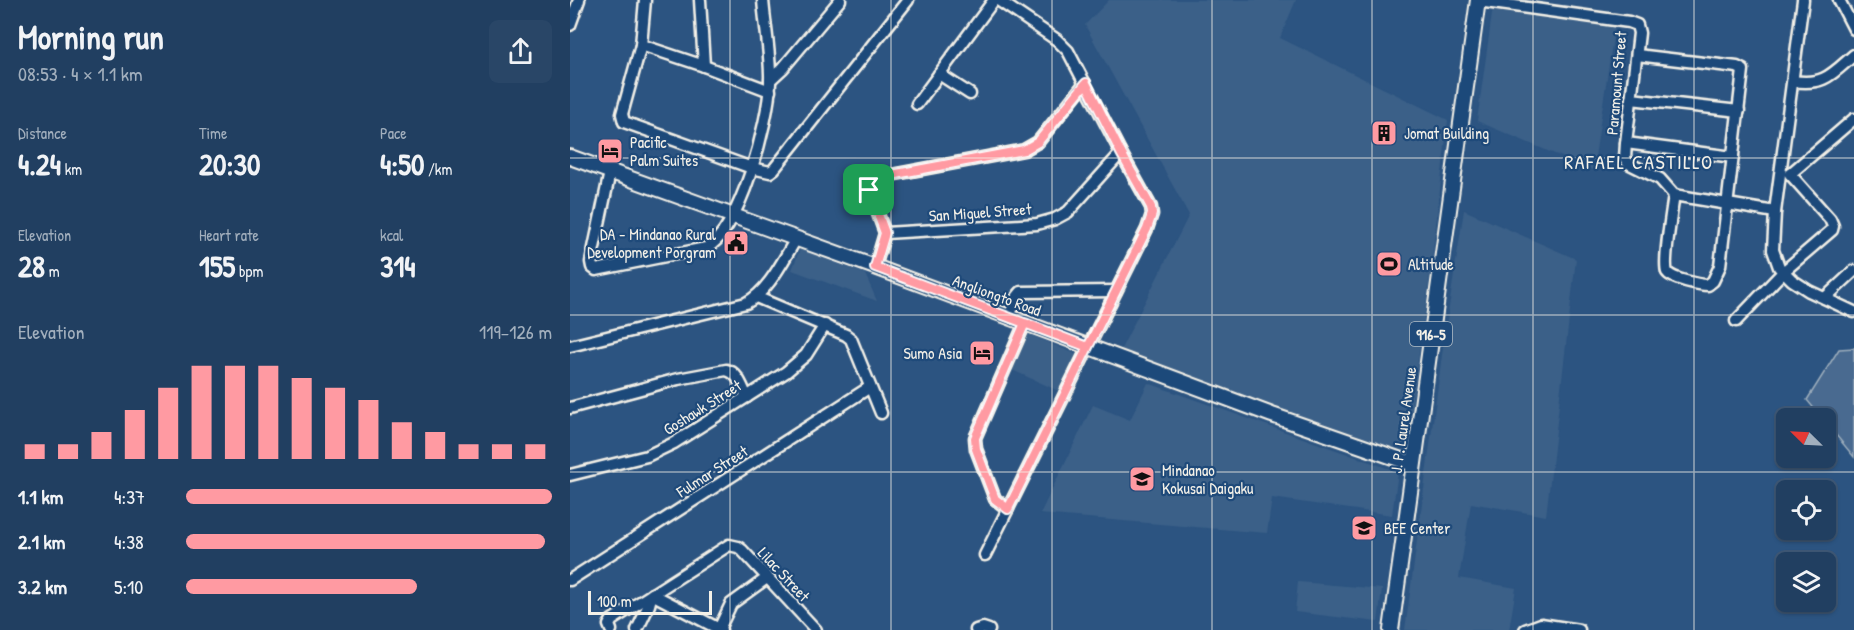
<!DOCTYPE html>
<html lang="en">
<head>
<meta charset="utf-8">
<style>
	:root { --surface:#213f61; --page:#294667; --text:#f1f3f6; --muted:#a2afbd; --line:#3e5876; --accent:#ff9aa2 }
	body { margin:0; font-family:"Patrick Hand",sans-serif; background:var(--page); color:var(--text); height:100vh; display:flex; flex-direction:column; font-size:22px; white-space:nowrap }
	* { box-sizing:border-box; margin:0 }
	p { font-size:20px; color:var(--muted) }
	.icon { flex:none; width:33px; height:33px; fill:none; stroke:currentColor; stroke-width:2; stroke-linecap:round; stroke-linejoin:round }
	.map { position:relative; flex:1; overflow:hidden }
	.details { display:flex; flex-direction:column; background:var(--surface); width:570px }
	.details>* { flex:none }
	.needle { width:39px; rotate:294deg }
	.fabs { position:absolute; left:1206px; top:408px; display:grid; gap:12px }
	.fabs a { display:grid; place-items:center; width:60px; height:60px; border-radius:9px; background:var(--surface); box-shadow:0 2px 4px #0004,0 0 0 2px var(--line); font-size:30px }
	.scale { position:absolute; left:18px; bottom:15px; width:124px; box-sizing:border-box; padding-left:6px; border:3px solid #f4f1e8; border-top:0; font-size:16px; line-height:21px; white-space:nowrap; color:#f4f1e8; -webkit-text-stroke:4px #1f4a7a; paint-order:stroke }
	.pin { position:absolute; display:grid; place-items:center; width:51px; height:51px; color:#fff; margin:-26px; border-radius:12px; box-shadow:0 3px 9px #0006 }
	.round { display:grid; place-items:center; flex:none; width:63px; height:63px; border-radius:9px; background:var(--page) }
	.head { display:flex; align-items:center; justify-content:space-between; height:102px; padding:0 18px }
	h1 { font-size:33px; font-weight:700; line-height:45px }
	.stats { display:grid; grid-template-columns:repeat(3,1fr); gap:9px; height:102px; padding:6px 18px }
	.stats div { display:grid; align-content:center }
	.stats b { font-size:30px; font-weight:700 }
	.stats small { font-size:16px; font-weight:400 }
	.stats p { font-size:16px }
	.chart { height:168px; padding:12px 18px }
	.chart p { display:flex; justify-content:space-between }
	.chart svg { width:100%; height:108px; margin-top:6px; stroke:var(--accent); stroke-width:6 }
	ul { padding:0 18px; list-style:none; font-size:20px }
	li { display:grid; grid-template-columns:96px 72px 1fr; align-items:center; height:45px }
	li i { height:15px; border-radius:8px; background:var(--accent) }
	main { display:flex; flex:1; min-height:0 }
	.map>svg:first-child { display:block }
</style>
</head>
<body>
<main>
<section class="details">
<div class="head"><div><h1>Morning run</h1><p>08:53 · 4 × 1.1 km</p></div><a class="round"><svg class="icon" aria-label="share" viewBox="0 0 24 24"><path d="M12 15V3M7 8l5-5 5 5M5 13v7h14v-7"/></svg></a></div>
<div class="stats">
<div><p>Distance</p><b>4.24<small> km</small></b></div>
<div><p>Time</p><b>20:30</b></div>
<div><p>Pace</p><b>4:50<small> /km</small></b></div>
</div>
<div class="stats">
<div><p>Elevation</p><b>28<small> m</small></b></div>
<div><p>Heart rate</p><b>155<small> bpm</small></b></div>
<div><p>kcal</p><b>314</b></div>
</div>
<div class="chart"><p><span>Elevation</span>119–126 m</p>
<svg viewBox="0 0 160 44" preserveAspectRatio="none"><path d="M5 44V38M15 44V38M25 44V33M35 44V24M45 44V15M55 44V6M65 44V6M75 44V6M85 44V11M95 44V15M105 44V20M115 44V29M125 44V33M135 44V38M145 44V38M155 44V38"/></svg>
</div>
<ul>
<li><b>1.1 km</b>4:37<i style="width:100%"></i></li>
<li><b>2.1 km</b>4:38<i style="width:98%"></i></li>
<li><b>3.2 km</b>5:10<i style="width:63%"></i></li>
</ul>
</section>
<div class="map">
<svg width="1284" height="630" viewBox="0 0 1284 630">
	<rect width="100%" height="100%" fill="#2c5481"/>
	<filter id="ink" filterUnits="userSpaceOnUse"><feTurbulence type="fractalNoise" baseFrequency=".0167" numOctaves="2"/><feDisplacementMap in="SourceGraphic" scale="12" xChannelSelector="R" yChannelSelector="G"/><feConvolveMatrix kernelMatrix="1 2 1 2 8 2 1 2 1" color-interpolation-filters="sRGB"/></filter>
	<g filter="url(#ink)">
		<g fill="#3b6088">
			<path d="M539,0h187l-16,38 168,82 -16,140 -26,188 -43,-6 -243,-91 69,-136 -104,-190z"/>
			<path d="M923,7l122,17 -22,146 -116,-49z"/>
			<path d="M894,210l112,49 -30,257 -75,-13 -12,75 57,10 -7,42h-104l40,-297z"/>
			<path d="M230,249l65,25 12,27 -85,-31z"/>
			<path d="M456,333l52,22 -17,37 -51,-23z"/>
			<path d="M578,383l250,89 -6,43 -120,-17 -5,35 -227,-19 53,-109 37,15z"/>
			<path d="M728,582l84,7 -4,33 -83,-10z"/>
		</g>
		<path fill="#496b90" stroke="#9eaebc" stroke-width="1.5" d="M1284,348v109l-28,-34v-5h-4l-15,-18 32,-51z"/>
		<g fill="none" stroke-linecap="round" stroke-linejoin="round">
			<g stroke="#f4f1e8" stroke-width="15">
				<g id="minor">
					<path d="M75,0l-4,45 -19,69 2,8 128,46 18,4 4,-3 134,-169"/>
					<path d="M130,0l4,66"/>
					<path d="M1233,0l-28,212 -2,38 6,17 13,13 17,11 45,21"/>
					<path d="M1269,0l15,29"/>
					<path d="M908,1l151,21 8,3 2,8 -13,110 -1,15 3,5 32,16 14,16 101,17"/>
					<path d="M0,25l9,-25"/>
					<path d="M71,45l63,21 66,25"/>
					<path d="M1067,55l100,12 6,3 -23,196 -7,15 -5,4c-8,0 -37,-6 -41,-13 -4,-10 5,-63 7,-77"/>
					<path d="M369,74l31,20"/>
					<path d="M200,80l13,-12 57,-68"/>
					<path d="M1223,81c31,5 39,-7 61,-26"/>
					<path d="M1061,99l108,12"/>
					<path d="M347,104l77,-104"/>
					<path d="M1056,143l107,14"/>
					<path d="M40,172l-19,90 1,5 4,3 110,-22c34,-16 63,-128 64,-165 1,-25 -5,-57 -7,-83"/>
					<path d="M1220,174l64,-55"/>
					<path d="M315,233l152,-9 18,-5 13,-7 53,-59"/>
					<path d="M305,267l10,-34 -17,-46 7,-9 149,-28 14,-8 47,-59"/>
					<path d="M186,297l90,38 5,4 30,74"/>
					<path d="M1255,298l29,-27"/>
					<path d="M439,317l8,-20 4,-5 95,-1"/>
					<path d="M1166,321l47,-49 49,-42 1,-4 -3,-7 -40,-45"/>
					<path d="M0,346l176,-43c23,-12 37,-43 50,-64"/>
					<path d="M0,408l108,-29 48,-9c12,2 16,17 21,27"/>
					<path d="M0,475l77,-19 27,-13 112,-71 20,-17 19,-30"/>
					<path d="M438,509l-13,-10 -19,-50 -1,-11 50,-115"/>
					<path d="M415,555l162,-326 5,-15 -1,-7 -30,-54 -53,-102 -11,-11 -59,-40"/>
					<path d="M0,580l300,-193"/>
					<path d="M149,629l12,-25 36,-26"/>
					<path d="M41,630l-2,-5 3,-5 117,-75 9,2 4,3 74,80"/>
					<path d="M67,630l12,-25 3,-11 69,36"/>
					<path d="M406,630l7,-2 6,2"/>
					<path d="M955,630l16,-6 38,6"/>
				</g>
			</g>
			<g stroke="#f4f1e8" stroke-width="18">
				<g id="major">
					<path d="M0,157l305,110 397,148 141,49"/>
					<path d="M821,630l87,-630"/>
				</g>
			</g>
			<use href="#minor" stroke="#1f4a7a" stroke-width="10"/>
			<use href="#major" stroke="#1f4a7a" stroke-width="14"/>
		</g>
	</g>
	<g fill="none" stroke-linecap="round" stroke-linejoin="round" filter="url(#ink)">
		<g stroke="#fff" stroke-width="12">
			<path id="route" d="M299,190l16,43 -10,34c71,27 142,53 213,80l-80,162 -13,-10 -19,-50 -1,-11 50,-115 63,24 59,-118 5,-15 -1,-7 -30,-54 -35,-70 -48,59 -14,8 -149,28 -7,9 1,3"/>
		</g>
		<use href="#route" stroke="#ff9aa2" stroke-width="8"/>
	</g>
	<path fill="none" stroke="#f4f1e8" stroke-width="1.5" stroke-opacity="0.55" d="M160,0v630M321,0v630M482,0v630M642,0v630M802,0v630M963,0v630M1124,0v630M0,158h1284M0,315h1284M0,472h1284"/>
	<defs>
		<g id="building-square" transform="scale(1.35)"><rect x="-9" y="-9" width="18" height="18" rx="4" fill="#ff9aa2" stroke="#1f4a7a"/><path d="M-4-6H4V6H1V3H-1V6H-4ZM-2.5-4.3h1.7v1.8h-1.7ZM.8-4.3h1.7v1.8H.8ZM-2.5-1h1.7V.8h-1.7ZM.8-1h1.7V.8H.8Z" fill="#111"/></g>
		<g id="hotel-square" transform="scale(1.35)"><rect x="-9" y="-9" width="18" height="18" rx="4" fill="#ff9aa2" stroke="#1f4a7a"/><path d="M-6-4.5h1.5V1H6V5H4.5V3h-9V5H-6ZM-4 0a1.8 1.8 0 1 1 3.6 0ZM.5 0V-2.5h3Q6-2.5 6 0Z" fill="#111"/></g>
		<g id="civic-square" transform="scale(1.35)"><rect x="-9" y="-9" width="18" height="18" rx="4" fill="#ff9aa2" stroke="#1f4a7a"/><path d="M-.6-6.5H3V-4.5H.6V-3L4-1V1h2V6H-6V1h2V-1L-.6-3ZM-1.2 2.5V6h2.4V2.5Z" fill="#111"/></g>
		<g id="stadium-square" transform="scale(1.35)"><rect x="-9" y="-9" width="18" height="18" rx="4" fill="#ff9aa2" stroke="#1f4a7a"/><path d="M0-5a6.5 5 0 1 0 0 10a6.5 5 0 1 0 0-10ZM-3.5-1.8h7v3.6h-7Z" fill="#111"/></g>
		<g id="university-square" transform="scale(1.35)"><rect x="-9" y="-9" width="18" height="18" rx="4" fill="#ff9aa2" stroke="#1f4a7a"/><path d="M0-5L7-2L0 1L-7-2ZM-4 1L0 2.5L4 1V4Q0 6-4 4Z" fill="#111"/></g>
		<g id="school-square" transform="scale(1.35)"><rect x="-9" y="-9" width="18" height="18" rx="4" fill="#ff9aa2" stroke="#1f4a7a"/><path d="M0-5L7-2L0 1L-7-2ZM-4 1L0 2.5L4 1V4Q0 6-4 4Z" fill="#111"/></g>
	</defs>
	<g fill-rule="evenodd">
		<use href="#building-square" x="814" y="133"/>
		<use href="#hotel-square" x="40" y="151"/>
		<use href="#civic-square" x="166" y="243"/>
		<use href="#stadium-square" x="819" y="264"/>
		<use href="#hotel-square" x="412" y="353"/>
		<use href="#university-square" x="572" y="479"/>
		<use href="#school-square" x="794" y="528"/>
	</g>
	<g text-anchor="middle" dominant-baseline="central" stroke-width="4.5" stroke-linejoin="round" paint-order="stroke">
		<rect fill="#1f4a7a" stroke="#b4bfc7" stroke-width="1.5" x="840" y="322" width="42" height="24" rx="4.5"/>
		<g font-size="15" font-weight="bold" fill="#f4f1e8">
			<text x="861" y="334">916-5</text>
		</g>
		<g font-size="16" fill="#f4f1e8" stroke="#1f4a7a">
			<text transform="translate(1046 83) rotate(-85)">Paramount Street</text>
			<text transform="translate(410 212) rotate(-4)">San Miguel Street</text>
			<text transform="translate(427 295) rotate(20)">Angliongto Road</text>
			<text transform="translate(132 407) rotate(-32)">Goshawk Street</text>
			<text transform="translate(833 420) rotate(-82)">J. P. Laurel Avenue</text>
			<text transform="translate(142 471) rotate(-33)">Fulmar Street</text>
			<text transform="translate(214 574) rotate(47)">Lilac Street</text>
		</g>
		<g font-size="16" fill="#f4f1e8" stroke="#1f4a7a" text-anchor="start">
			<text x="834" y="133">Jomat Building</text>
			<text x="60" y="142">Pacific<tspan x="60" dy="18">Palm Suites</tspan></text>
			<text x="146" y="234" text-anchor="end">DA - Mindanao Rural<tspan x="146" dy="18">Development Porgram</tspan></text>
			<text x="838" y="264">Altitude</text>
			<text x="392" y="353" text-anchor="end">Sumo Asia</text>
			<text x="592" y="470">Mindanao<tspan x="592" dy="18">Kokusai Daigaku</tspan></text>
			<text x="814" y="528">BEE Center</text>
		</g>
		<g font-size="20" letter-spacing="1.5" fill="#f4f1e8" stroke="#1f4a7a">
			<text x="1069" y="161">RAFAEL CASTILLO</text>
		</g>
	</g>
</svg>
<div class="fabs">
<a><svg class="needle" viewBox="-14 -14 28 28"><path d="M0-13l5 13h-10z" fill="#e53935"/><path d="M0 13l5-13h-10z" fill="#a2afbd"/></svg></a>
<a><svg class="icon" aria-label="locate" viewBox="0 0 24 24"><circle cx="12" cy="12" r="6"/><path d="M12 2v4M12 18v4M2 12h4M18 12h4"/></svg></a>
<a><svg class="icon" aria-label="layers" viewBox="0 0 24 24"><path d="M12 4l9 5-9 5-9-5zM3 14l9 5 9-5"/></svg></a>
</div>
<div class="scale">100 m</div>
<div class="pin" style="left:299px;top:190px;background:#1e9e55"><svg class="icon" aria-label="arrive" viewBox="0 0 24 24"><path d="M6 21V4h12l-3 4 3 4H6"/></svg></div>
</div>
</main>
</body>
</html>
